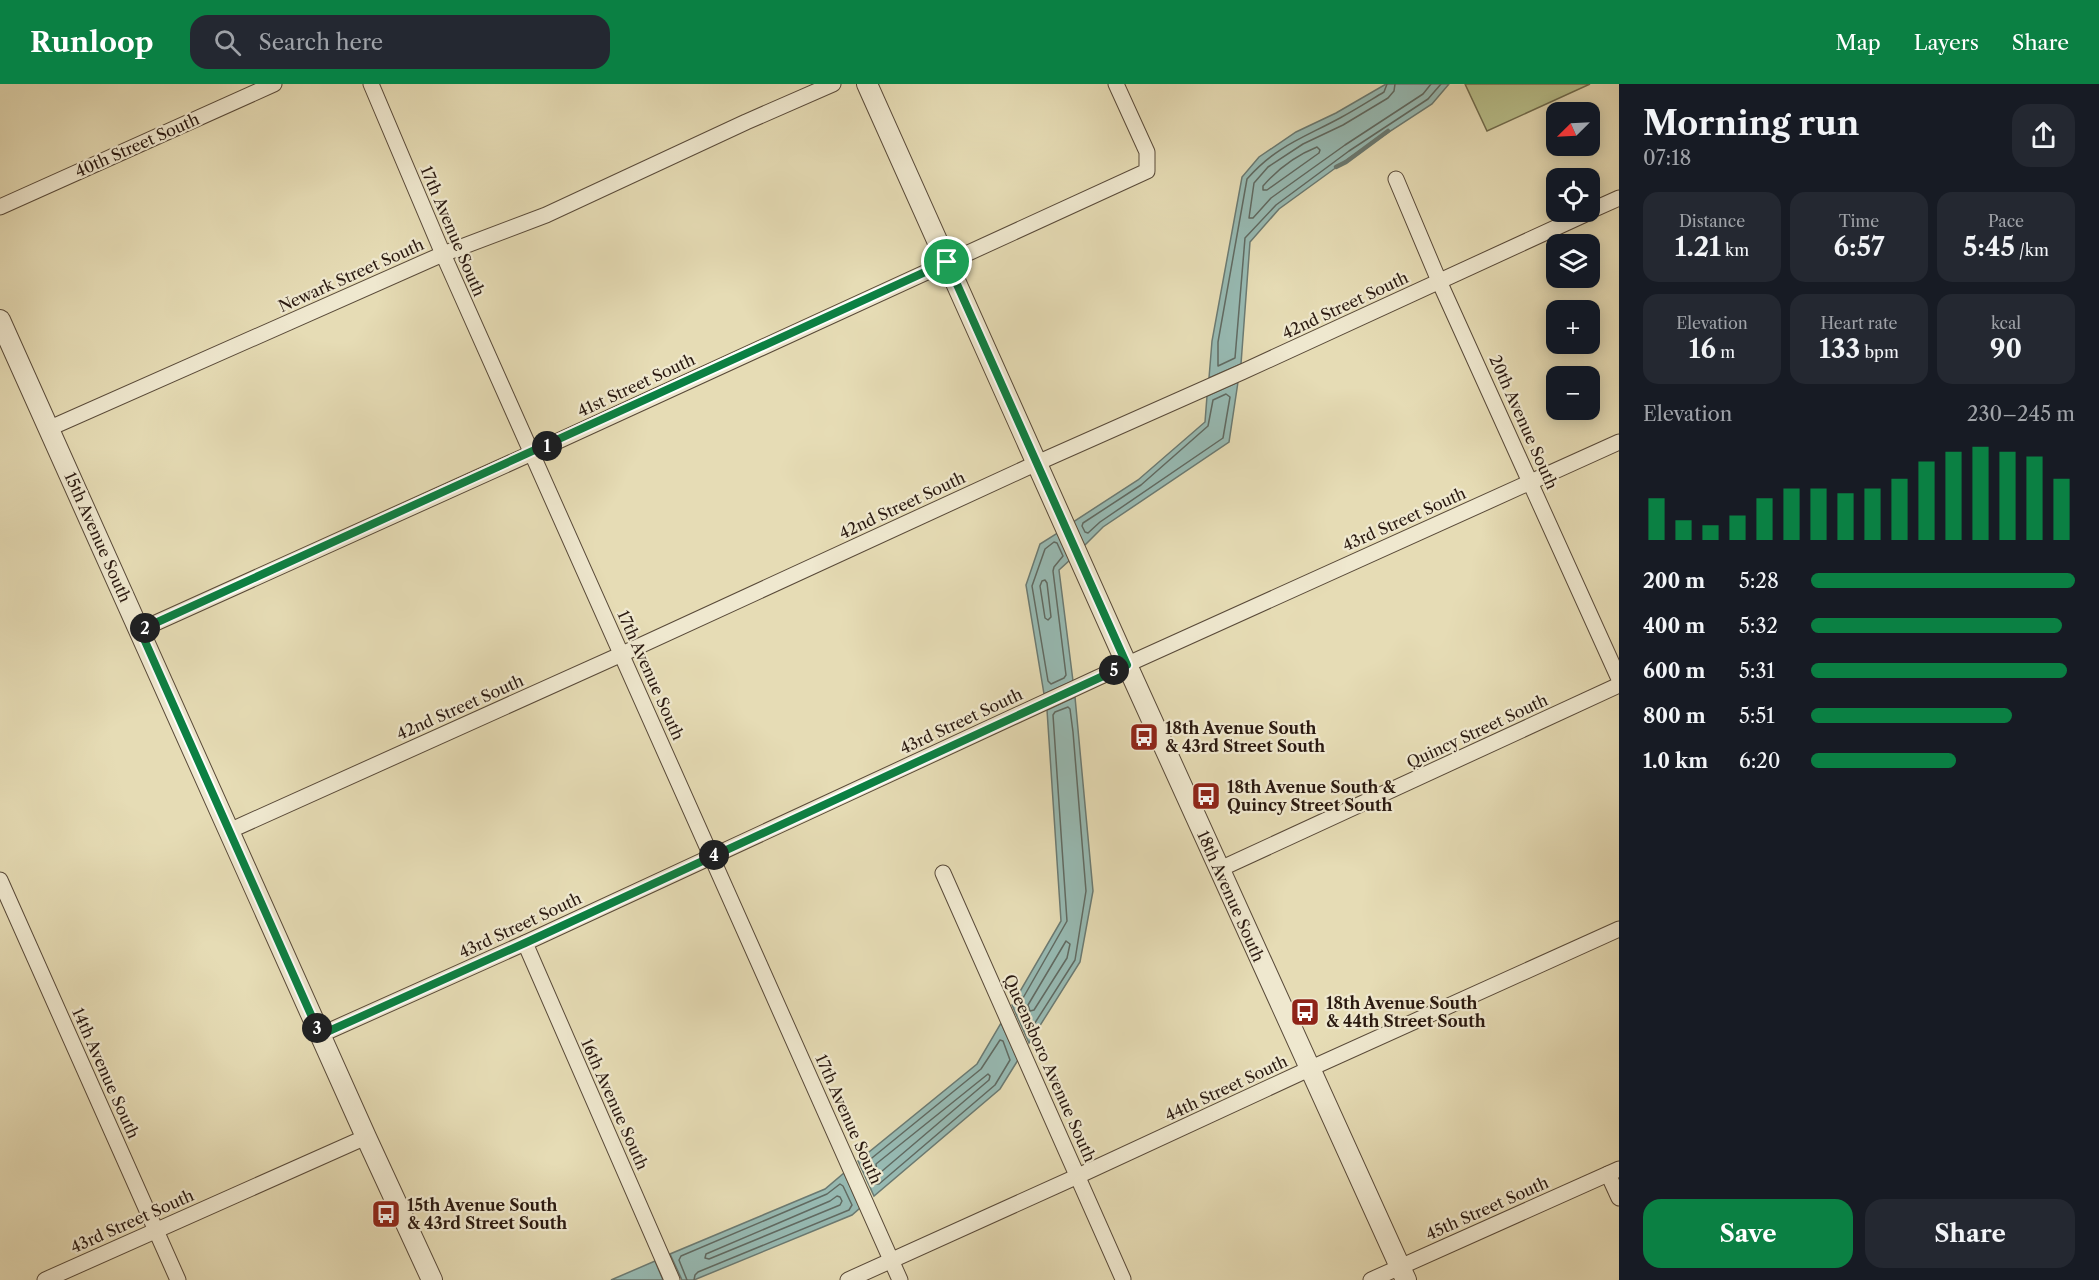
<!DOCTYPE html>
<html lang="en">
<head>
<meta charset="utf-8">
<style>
	:root { --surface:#171b24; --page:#242831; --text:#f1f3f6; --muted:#9ea1a6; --accent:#0b8043 }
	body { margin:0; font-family:"Libre Caslon Text",serif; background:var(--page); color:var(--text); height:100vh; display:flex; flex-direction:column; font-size:22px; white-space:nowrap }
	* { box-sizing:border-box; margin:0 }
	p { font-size:20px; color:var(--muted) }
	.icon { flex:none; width:33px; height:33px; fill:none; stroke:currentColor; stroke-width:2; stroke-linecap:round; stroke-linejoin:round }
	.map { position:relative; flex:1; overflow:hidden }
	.drawer { display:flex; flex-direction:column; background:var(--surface); width:480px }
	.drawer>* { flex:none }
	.needle { width:39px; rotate:246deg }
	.tools { position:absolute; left:1546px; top:18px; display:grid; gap:12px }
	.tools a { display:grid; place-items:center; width:54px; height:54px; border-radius:12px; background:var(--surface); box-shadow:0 3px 15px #0003; font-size:30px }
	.pin { position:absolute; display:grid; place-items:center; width:51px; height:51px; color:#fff; margin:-26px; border:3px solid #fff; border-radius:50%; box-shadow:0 2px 6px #0007 }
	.km { position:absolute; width:30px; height:30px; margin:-15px; border-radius:50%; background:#222; color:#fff; font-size:16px; line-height:30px; text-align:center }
	.round { display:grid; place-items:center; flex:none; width:63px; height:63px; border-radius:18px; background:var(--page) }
	.overview { display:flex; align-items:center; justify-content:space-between; height:102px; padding:0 24px }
	h1 { font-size:33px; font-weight:800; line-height:45px }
	.figures { display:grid; grid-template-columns:repeat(3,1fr); gap:9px; height:102px; padding:6px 24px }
	.figures div { display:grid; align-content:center; border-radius:15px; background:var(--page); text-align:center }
	.figures b { font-size:26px; font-weight:800 }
	.figures small { font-size:16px; font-weight:400 }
	.figures p { font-size:16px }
	.chart { height:168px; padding:12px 24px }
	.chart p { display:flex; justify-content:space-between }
	.chart svg { width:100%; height:108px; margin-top:6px; stroke:var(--accent); stroke-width:6 }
	.action { display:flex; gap:12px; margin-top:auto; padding:12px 24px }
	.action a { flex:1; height:69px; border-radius:18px; background:var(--accent); color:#fff; font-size:24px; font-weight:800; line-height:69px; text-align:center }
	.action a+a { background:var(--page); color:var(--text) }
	ul { padding:0 24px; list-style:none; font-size:20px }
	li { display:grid; grid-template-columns:96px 72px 1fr; align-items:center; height:45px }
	li i { height:15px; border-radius:8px; background:var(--accent) }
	header { display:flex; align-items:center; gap:36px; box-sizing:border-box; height:84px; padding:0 30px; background:var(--accent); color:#fff }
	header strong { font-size:28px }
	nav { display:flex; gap:33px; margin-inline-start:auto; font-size:21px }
	.search { width:420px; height:54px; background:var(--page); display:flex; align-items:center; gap:15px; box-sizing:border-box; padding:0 21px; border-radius:18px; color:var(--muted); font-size:22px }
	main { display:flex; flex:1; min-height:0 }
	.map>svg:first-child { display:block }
</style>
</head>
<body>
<header>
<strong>Runloop</strong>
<div class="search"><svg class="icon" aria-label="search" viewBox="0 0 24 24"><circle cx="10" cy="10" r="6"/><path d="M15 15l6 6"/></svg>Search here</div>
<nav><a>Map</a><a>Layers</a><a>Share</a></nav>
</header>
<main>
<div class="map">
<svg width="1619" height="1196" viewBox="0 0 1619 1196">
	<rect width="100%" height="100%" fill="#e6dcb5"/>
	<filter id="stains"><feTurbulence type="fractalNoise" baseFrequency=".00333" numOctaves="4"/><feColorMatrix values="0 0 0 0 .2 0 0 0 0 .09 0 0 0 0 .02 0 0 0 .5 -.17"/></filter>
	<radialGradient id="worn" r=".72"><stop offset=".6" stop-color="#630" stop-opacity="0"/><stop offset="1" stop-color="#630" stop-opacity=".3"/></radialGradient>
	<path fill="#b8bf8b" stroke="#716c4e" stroke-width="1.5" d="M1465,0h125l-103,47z"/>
	<g fill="#97bab3" stroke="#6b7a72" stroke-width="1.5">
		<path d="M1386,0h63l-17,20 -80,52 -73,53 -29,33 -9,122 -32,14 3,-37 30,-164 17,-20 37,-25 40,-19z"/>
		<path d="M1238,298l-9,60 -126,85 -19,19 -11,-24 65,-42 67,-58 2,-26z"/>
		<path d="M1059,448l12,27 -12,11 14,111 -29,13 -18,-109 14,-41z"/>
		<path d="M1075,613l18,194 -13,71 -51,81 -17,-38 49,-84 -14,-211z"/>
		<path d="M1001,939l17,37 -18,29 -126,107 -16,-35 119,-97z"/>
		<path d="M844,1089l16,35 -8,7 -158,65h-12l-12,-26 155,-65z"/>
		<path d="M655,1177l8,19h-52z"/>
	</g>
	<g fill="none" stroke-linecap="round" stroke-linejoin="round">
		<g stroke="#606a62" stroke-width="1.5">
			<path d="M1387,0l-3,8c-15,9 -29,18 -44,26 -37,20 -64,28 -93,61l-29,163v24l17,-8 10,-120 31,-33 73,-54 79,-52 13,-15"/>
			<path d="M1395,0l-1,7 -6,7 -45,27 -40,19 -35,23 -14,16 -5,35h4l18,-20 74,-53 78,-51 8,-10"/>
			<path d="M1317,63l3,3 -1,3 -52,37h-4v-4c14,-16 34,-31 54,-39z"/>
			<path d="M1226,310l4,3 -7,41 -123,84 -12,11 -3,-1 -3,-6 1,-3 58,-38 67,-59 5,-26z"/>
			<path d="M1054,458l3,1 6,13 -9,11 -1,4 13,104 -2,3 -13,6 -3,-3 -16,-95 13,-37z"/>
			<path d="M1045,496l2,3 4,34 -3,3 -3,-2 -5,-32 2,-5z"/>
			<path d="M1068,623l2,2 3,23 13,159 -11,69 -42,66 -3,1 -3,-2 -8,-20 48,-84 -14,-206 2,-3z"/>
			<path d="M1066,857l4,3 -3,14 -33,52 -4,1 -2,-6z"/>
			<path d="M1000,956l3,1 7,19 -15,25 -116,99h-4l-9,-19 1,-3 114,-93z"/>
			<path d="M988,990l2,2 -1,4 -108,92 -4,-1 -1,-7z"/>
			<path d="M837,1112l3,1 2,4 -2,4 -131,54 -4,-1 1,-4 124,-53z"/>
			<path d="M687,1196l-8,-20 2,-4 146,-62 13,-10 3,2 9,19 -3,5 -151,62 -3,3 -1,5"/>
		</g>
		<path stroke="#6b7a72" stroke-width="4.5" d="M1336,83l10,-5 42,-31"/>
		<g stroke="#594a39" stroke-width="17">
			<g id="minor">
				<path d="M371,0l72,170 457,1026"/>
				<path d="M1396,95l43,102 180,398"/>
				<path d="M0,123l274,-123"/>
				<path d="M1590,127l29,-13"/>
				<path d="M50,344l393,-174 103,-39 200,-93 87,-38"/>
				<path d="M140,546l392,-177 615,-282v-19l-31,-68"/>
				<path d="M229,747l393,-177 415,-191 205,-91 348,-160"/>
				<path d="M1220,785l399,-184"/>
				<path d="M943,789l180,406"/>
				<path d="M0,796l178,400"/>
				<path d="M525,859l147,337"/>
				<path d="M320,951l205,-92 572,-265 522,-236"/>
				<path d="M1608,1090l11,24"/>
				<path d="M45,1196l321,-143"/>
				<path d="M848,1196l230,-104 231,-107 310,-140"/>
				<path d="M1371,1196l248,-111"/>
			</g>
		</g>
		<g stroke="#594a39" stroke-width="22">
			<g id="tertiary">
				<path d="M867,0l260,581 279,615"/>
				<path d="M0,236l366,817 66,143"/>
			</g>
		</g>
		<use href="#minor" stroke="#efe8cf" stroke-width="15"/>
		<use href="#tertiary" stroke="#efe8cf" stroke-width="20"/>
	</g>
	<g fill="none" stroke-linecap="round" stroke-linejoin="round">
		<g stroke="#fff" stroke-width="12">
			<path id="route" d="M947,178l180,403 -602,278 -205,92 -180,-405z"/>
		</g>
		<use href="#route" stroke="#0b8043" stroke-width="8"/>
	</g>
	<defs>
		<g id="bus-square" transform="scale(1.5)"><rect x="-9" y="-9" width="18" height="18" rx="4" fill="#8f2418" stroke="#efe8cf"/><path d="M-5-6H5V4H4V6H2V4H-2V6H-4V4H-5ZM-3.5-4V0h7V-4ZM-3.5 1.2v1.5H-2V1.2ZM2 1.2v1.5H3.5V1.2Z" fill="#fff"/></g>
	</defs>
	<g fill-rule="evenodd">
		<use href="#bus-square" x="1144" y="653"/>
		<use href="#bus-square" x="1206" y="712"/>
		<use href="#bus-square" x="1305" y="928"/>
		<use href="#bus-square" x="386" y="1130"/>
	</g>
	<g text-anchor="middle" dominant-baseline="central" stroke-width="4.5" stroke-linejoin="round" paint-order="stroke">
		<g font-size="16" fill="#2a1910" stroke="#efe8cf">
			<text transform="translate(137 61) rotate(-24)">40th Street South</text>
			<text transform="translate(453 147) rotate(67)">17th Avenue South</text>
			<text transform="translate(351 191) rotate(-24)">Newark Street South</text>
			<text transform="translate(1345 221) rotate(-25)">42nd Street South</text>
			<text transform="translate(636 301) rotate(-25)">41st Street South</text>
			<text transform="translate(1524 338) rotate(66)">20th Avenue South</text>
			<text transform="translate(902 421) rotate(-25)">42nd Street South</text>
			<text transform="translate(1404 435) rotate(-24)">43rd Street South</text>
			<text transform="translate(98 453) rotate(66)">15th Avenue South</text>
			<text transform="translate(651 591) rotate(66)">17th Avenue South</text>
			<text transform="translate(460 623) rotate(-24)">42nd Street South</text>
			<text transform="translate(961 637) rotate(-25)">43rd Street South</text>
			<text transform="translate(1477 647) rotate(-25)">Quincy Street South</text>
			<text transform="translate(1231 812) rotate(66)">18th Avenue South</text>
			<text transform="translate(520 841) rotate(-25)">43rd Street South</text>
			<text transform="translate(1050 984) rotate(66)">Queensboro Avenue South</text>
			<text transform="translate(106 989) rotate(66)">14th Avenue South</text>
			<text transform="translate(1226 1004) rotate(-25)">44th Street South</text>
			<text transform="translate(615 1020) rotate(66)">16th Avenue South</text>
			<text transform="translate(849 1035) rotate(66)">17th Avenue South</text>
			<text transform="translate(1487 1124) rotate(-24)">45th Street South</text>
			<text transform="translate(132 1137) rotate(-24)">43rd Street South</text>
		</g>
		<g font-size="16" font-weight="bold" fill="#2a1910" stroke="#efe8cf" text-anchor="start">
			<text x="1165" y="644">18th Avenue South<tspan x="1165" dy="18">&amp; 43rd Street South</tspan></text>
			<text x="1227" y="703">18th Avenue South &amp;<tspan x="1227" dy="18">Quincy Street South</tspan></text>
			<text x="1326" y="919">18th Avenue South<tspan x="1326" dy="18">&amp; 44th Street South</tspan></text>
			<text x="407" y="1121">15th Avenue South<tspan x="407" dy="18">&amp; 43rd Street South</tspan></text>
		</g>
	</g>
	<rect width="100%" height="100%" filter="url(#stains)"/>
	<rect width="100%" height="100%" fill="url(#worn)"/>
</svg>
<div class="tools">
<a><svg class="needle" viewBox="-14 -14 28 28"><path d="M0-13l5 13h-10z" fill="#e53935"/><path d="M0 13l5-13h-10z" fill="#9ea1a6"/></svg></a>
<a><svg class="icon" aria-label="locate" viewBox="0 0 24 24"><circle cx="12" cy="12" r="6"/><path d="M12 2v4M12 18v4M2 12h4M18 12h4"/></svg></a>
<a><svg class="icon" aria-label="layers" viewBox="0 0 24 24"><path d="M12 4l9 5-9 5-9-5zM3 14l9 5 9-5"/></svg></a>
<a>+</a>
<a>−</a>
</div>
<div class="pin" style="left:947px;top:178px;background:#1e9e55"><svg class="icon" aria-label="arrive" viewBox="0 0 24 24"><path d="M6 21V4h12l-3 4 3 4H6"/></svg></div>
<b class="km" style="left:547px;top:362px">1</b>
<b class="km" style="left:145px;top:544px">2</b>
<b class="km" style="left:317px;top:944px">3</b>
<b class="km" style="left:714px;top:771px">4</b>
<b class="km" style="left:1114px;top:586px">5</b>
</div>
<section class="drawer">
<div class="overview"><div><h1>Morning run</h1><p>07:18</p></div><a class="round"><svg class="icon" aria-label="share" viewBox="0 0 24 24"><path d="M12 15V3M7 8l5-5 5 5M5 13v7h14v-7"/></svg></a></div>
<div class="figures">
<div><p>Distance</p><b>1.21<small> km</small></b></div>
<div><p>Time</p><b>6:57</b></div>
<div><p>Pace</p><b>5:45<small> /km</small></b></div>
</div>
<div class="figures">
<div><p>Elevation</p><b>16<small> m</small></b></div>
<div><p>Heart rate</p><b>133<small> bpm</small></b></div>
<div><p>kcal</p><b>90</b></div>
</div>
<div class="chart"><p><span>Elevation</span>230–245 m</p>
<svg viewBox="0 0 160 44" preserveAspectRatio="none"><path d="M5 44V27M15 44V36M25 44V38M35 44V34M45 44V27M55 44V23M65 44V23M75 44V25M85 44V23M95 44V19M105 44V12M115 44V8M125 44V6M135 44V8M145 44V10M155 44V19"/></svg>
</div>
<ul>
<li><b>200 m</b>5:28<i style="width:100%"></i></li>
<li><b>400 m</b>5:32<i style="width:95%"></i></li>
<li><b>600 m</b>5:31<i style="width:97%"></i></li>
<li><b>800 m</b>5:51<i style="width:76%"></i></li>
<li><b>1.0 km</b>6:20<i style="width:55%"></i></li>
</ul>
<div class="action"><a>Save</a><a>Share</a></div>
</section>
</main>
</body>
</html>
